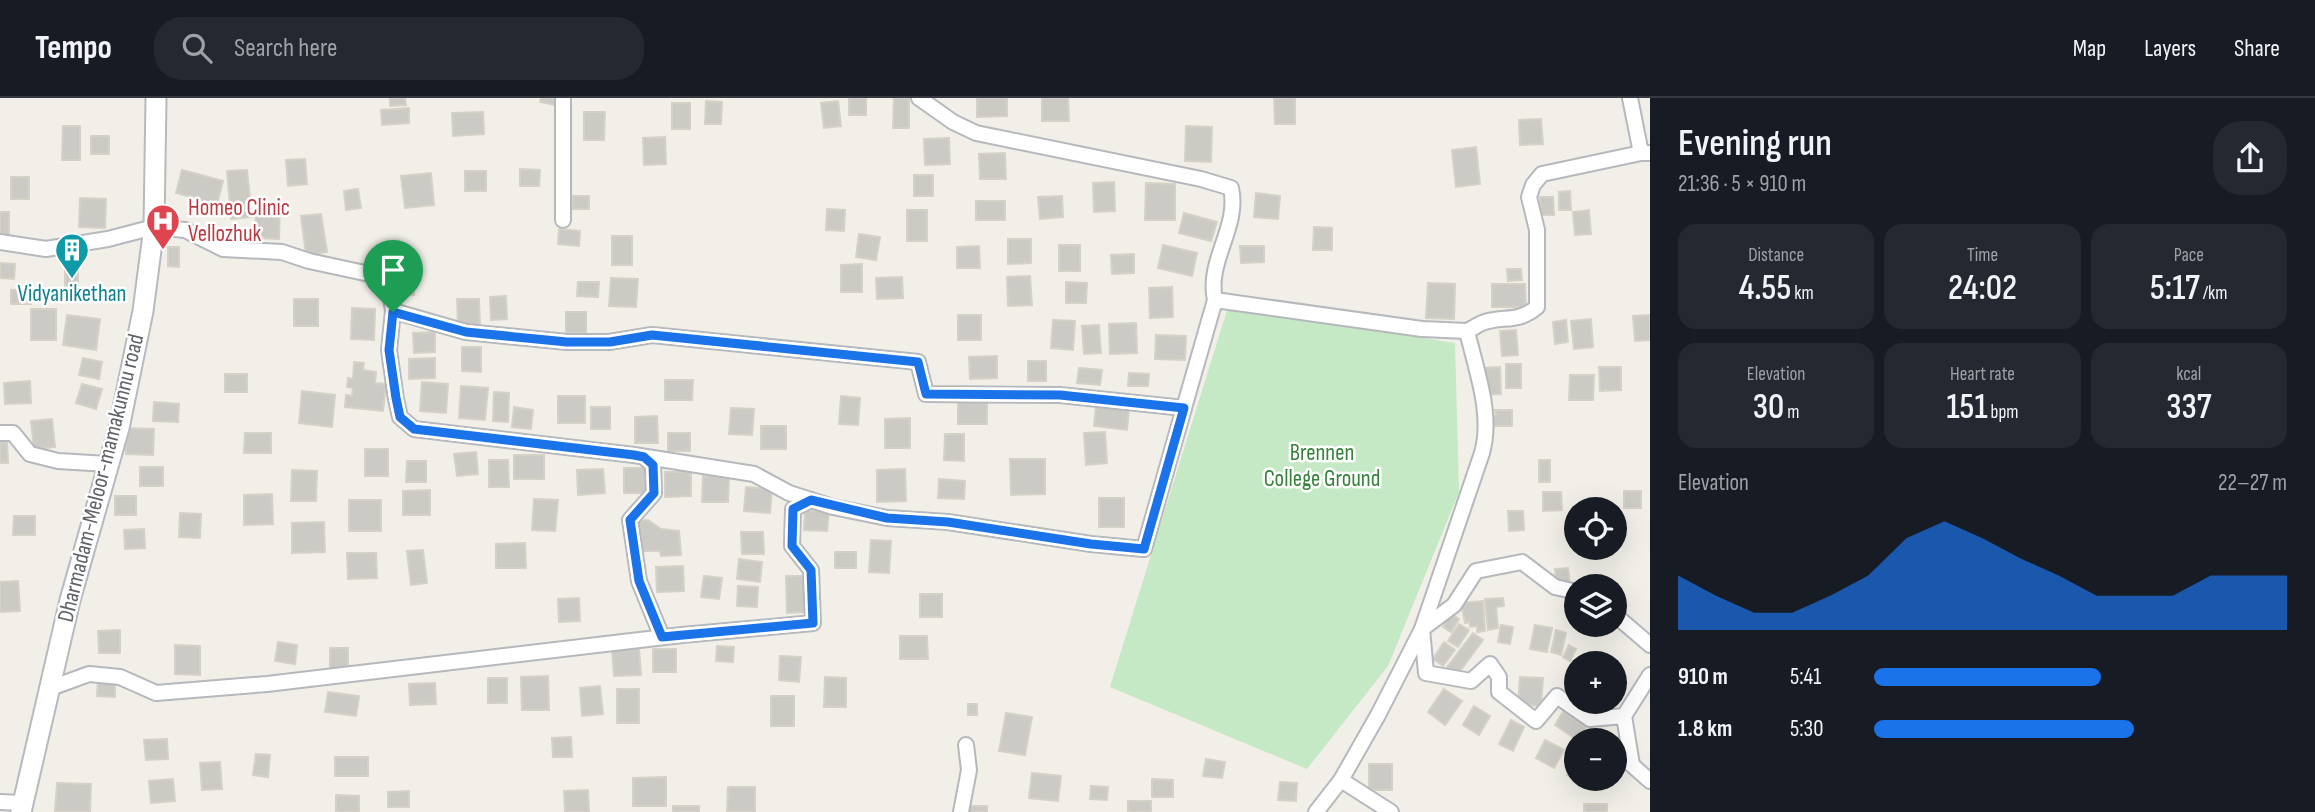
<!DOCTYPE html>
<html lang="en">
<head>
<meta charset="utf-8">
<style>
	:root { --surface:#171b24; --page:#242831; --text:#f1f3f6; --muted:#9ea1a6; --line:#363941; --accent:#1a73e8 }
	body { margin:0; font-family:"Sofia Sans Condensed",sans-serif; background:var(--page); color:var(--text); height:100vh; display:flex; flex-direction:column; font-size:26px; white-space:nowrap }
	* { box-sizing:border-box; margin:0 }
	p { font-size:23px; color:var(--muted) }
	.icon { flex:none; width:38px; height:38px; fill:none; stroke:currentColor; stroke-width:2; stroke-linecap:round; stroke-linejoin:round }
	.map { position:relative; flex:1; overflow:hidden }
	.panel { display:flex; flex-direction:column; background:var(--surface); width:665px }
	.panel>* { flex:none }
	.controls { position:absolute; left:1564px; top:399px; display:grid; gap:14px }
	.controls a { display:grid; place-items:center; width:63px; height:63px; border-radius:50%; background:var(--surface); box-shadow:0 7px 28px #0002; font-size:35px }
	.pin { position:absolute; display:grid; place-items:center; width:60px; height:60px; color:#fff; margin:-72px -30px; border-radius:50% 50% 50% 0; rotate:-45deg; box-shadow:0 0 7px #0007 }
	.pin .icon { rotate:45deg }
	.round { display:grid; place-items:center; flex:none; width:74px; height:74px; border-radius:28px; background:var(--page) }
	.head { display:flex; align-items:center; justify-content:space-between; height:119px; padding:0 28px }
	h1 { font-size:38px; font-weight:600; line-height:52px }
	.figures { display:grid; grid-template-columns:repeat(3,1fr); gap:10px; height:119px; padding:7px 28px }
	.figures div { display:grid; align-content:center; border-radius:18px; background:var(--page); text-align:center }
	.figures b { font-size:35px; font-weight:600 }
	.figures small { font-size:19px; font-weight:400 }
	.figures p { font-size:19px }
	.chart { height:196px; padding:14px 28px }
	.chart p { display:flex; justify-content:space-between }
	.chart svg { width:100%; height:126px; margin-top:7px; fill:var(--accent); opacity:.7 }
	ul { padding:0 28px; list-style:none; font-size:23px }
	li { display:grid; grid-template-columns:112px 84px 1fr; align-items:center; height:52px }
	li i { height:18px; border-radius:9px; background:var(--accent) }
	header { display:flex; align-items:center; gap:42px; box-sizing:border-box; height:98px; padding:0 35px; background:var(--surface); border-bottom:2px solid var(--line) }
	header strong { font-size:33px }
	nav { display:flex; gap:38px; margin-inline-start:auto; font-size:24px }
	.search { width:490px; height:63px; background:var(--page); display:flex; align-items:center; gap:18px; box-sizing:border-box; padding:0 24px; border-radius:28px; color:var(--muted); font-size:26px }
	main { display:flex; flex:1; min-height:0 }
	.map>svg:first-child { display:block }
</style>
</head>
<body>
<header>
<strong>Tempo</strong>
<div class="search"><svg class="icon" aria-label="search" viewBox="0 0 24 24"><circle cx="10" cy="10" r="6"/><path d="M15 15l6 6"/></svg>Search here</div>
<nav><a>Map</a><a>Layers</a><a>Share</a></nav>
</header>
<main>
<div class="map">
<svg width="1650" height="714" viewBox="0 0 1650 714">
	<rect width="100%" height="100%" fill="#f1efe8"/>
	<path fill="#c5e8c5" d="M1228,209l227,36 4,149 -71,174 -81,103 -197,-82z"/>
	<g fill="#cccac5" stroke="#d6d1c6" stroke-width="2">
		<path d="M390,0h15l1,7 -16,1z"/>
		<path d="M541,0h17l-2,7 -16,-3z"/>
		<rect x="849" y="0" width="17" height="17"/>
		<path d="M894,0h15v30h-16z"/>
		<path d="M977,0h30v18l-30,1z"/>
		<path d="M1042,0h26l1,23h-27z"/>
		<path d="M1274,0h21v26h-20z"/>
		<path d="M706,3l16,1 -1,22h-16z"/>
		<path d="M838,3l3,25 -17,2 -3,-25z"/>
		<rect x="672" y="5" width="18" height="26"/>
		<path d="M409,10v15l-27,2 -1,-15z"/>
		<path d="M483,14l1,22 -31,2 -1,-23z"/>
		<path d="M584,14h21l-1,28h-20z"/>
		<path d="M1541,21l2,25 -23,1 -1,-25z"/>
		<path d="M63,28h17v34h-18z"/>
		<path d="M1186,28l26,1 -1,35 -26,-1z"/>
		<rect x="91" y="38" width="18" height="18"/>
		<path d="M665,39l1,27 -22,1 -1,-27z"/>
		<path d="M949,40l1,26 -25,1 -1,-26z"/>
		<path d="M1476,49l4,37 -24,3 -4,-37z"/>
		<path d="M1005,55l1,26h-26l-1,-25z"/>
		<path d="M305,61l2,25 -19,2 -2,-26z"/>
		<path d="M520,71l20,1 -1,16h-19z"/>
		<path d="M182,72l41,11 -6,23 -41,-11z"/>
		<path d="M247,72l5,47 -21,2 -4,-48z"/>
		<rect x="465" y="73" width="21" height="20"/>
		<path d="M431,75l3,32 -29,3 -4,-32z"/>
		<rect x="914" y="77" width="19" height="21"/>
		<rect x="11" y="79" width="18" height="22"/>
		<path d="M1114,84l1,29 -21,1 -1,-29z"/>
		<path d="M1146,85l29,1v36h-30z"/>
		<path d="M358,91l3,19 -15,2 -2,-19z"/>
		<path d="M1570,93l1,19h-12v-18z"/>
		<path d="M1256,95l24,3 -2,23 -24,-2z"/>
		<rect x="573" y="98" width="16" height="13"/>
		<path d="M1062,98l1,21 -23,2 -2,-22z"/>
		<path d="M1540,99h13l1,18h-13z"/>
		<path d="M80,100l26,1 -1,29 -26,-1z"/>
		<rect x="976" y="103" width="29" height="19"/>
		<path d="M256,105l24,1 -1,35 -24,-1z"/>
		<path d="M827,111l18,1 -1,21 -18,-1z"/>
		<rect x="907" y="112" width="20" height="31"/>
		<path d="M1589,112l2,24 -16,1 -2,-23z"/>
		<rect x="0" y="114" width="9" height="25"/>
		<path d="M1184,115l33,9 -6,19 -32,-8z"/>
		<path d="M321,116l6,38 -21,3 -5,-39z"/>
		<path d="M1314,129l18,1v22h-19z"/>
		<path d="M559,131l21,2 -1,15 -21,-2z"/>
		<path d="M859,136l21,3 -4,23 -20,-3z"/>
		<rect x="612" y="138" width="20" height="29"/>
		<path d="M1008,141h23v24l-23,1z"/>
		<rect x="1059" y="147" width="21" height="26"/>
		<path d="M1163,147l34,8 -5,23 -34,-8z"/>
		<path d="M979,148l1,22h-23v-21z"/>
		<path d="M1240,148h24v16l-23,1z"/>
		<path d="M168,149h11v20l-11,-1z"/>
		<path d="M1134,156v19l-22,1 -1,-19z"/>
		<rect x="65" y="163" width="13" height="37"/>
		<path d="M0,165l15,1 -1,15 -14,-1z"/>
		<path d="M862,166v28h-21v-27z"/>
		<path d="M1507,171h14l1,11 -14,1z"/>
		<path d="M398,176l17,1 -1,20h-16z"/>
		<path d="M1030,178l2,29 -24,1 -1,-29z"/>
		<path d="M902,179l1,21 -26,1 -1,-21z"/>
		<path d="M611,180l27,1 -2,28 -27,-1z"/>
		<path d="M578,184h21l-1,15 -21,-1z"/>
		<path d="M1066,184l21,1 -1,20h-20z"/>
		<path d="M1428,185l27,1 -1,35 -28,-1z"/>
		<path d="M1492,186h33l1,23h-34z"/>
		<path d="M1172,189l1,30 -23,1 -1,-30z"/>
		<rect x="11" y="192" width="20" height="14"/>
		<path d="M506,198l1,23 -16,1 -1,-23z"/>
		<rect x="294" y="201" width="24" height="27"/>
		<path d="M457,201h22l1,26 -22,1z"/>
		<path d="M352,210l23,1 -1,31 -23,-1z"/>
		<rect x="31" y="211" width="25" height="31"/>
		<rect x="566" y="214" width="20" height="21"/>
		<path d="M67,217l33,4 -4,31 -33,-5z"/>
		<rect x="958" y="217" width="23" height="25"/>
		<path d="M1650,217v25l-15,1 -2,-25z"/>
		<path d="M1591,221l2,28 -19,2 -3,-28z"/>
		<path d="M1053,222l22,1 -2,29 -22,-2z"/>
		<path d="M1566,222l2,22 -13,2 -2,-22z"/>
		<path d="M1136,225l1,30 -27,1 -1,-30z"/>
		<path d="M1099,227l2,28 -17,1 -2,-28z"/>
		<path d="M1516,232l2,25 -16,1 -2,-25z"/>
		<path d="M435,234v20l-21,1 -1,-20z"/>
		<path d="M1156,237l30,1 -1,24 -30,-1z"/>
		<path d="M462,249h19v25l-19,-1z"/>
		<path d="M997,258v22l-27,1 -1,-22z"/>
		<path d="M83,260l19,4 -3,17 -20,-4z"/>
		<path d="M435,260v20l-26,1v-20z"/>
		<rect x="1028" y="263" width="18" height="20"/>
		<path d="M354,264l10,1 -1,7 13,2 -1,11 11,1 -3,27 -38,-4 1,-12 6,1 1,-8 -6,-1 1,-9 5,1z"/>
		<rect x="1506" y="266" width="15" height="24"/>
		<path d="M1500,269l1,27 -16,1 -2,-27z"/>
		<path d="M1599,269h22v23l-21,1z"/>
		<path d="M1079,270l23,2 -2,15 -23,-2z"/>
		<path d="M1129,275l20,1 -1,12h-20z"/>
		<rect x="225" y="276" width="22" height="18"/>
		<path d="M1570,277h24l-1,25h-24z"/>
		<path d="M665,282h28l-1,20h-27z"/>
		<path d="M30,283l1,22 -26,1 -1,-21z"/>
		<path d="M422,284l26,2 -2,29 -26,-2z"/>
		<path d="M82,286l20,5 -6,20 -20,-6z"/>
		<path d="M461,288l27,2 -3,32 -26,-2z"/>
		<path d="M302,293l33,4 -3,32 -33,-4z"/>
		<path d="M494,294l15,1 -1,29 -15,-1z"/>
		<rect x="558" y="298" width="27" height="27"/>
		<path d="M841,298l19,2 -2,27 -19,-1z"/>
		<rect x="958" y="299" width="29" height="27"/>
		<path d="M154,304l25,2 -1,18 -25,-1z"/>
		<path d="M1096,308l33,4 -2,20 -33,-4z"/>
		<path d="M514,309l19,3 -2,19 -19,-2z"/>
		<rect x="591" y="309" width="19" height="22"/>
		<path d="M731,310l23,1 -2,26 -23,-1z"/>
		<path d="M1495,312h17v16h-24v-10h8z"/>
		<path d="M657,318l1,27h-23v-26z"/>
		<path d="M910,320v30h-25v-29z"/>
		<path d="M52,321l3,28 -21,2 -3,-28z"/>
		<rect x="761" y="328" width="25" height="23"/>
		<path d="M126,330l28,1 -1,26 -27,-1z"/>
		<path d="M1105,334l2,31 -21,2 -2,-32z"/>
		<path d="M245,335h26v20h-27z"/>
		<rect x="668" y="335" width="22" height="18"/>
		<path d="M945,336h19v27l-20,-1z"/>
		<path d="M0,344h7l1,21h-8z"/>
		<rect x="365" y="351" width="23" height="27"/>
		<path d="M476,354l2,22 -21,2 -3,-22z"/>
		<rect x="514" y="357" width="30" height="24"/>
		<path d="M1010,361h35v35l-34,1z"/>
		<path d="M489,362h19l1,27h-20z"/>
		<rect x="1539" y="362" width="11" height="22"/>
		<path d="M407,363h19v21h-20z"/>
		<rect x="140" y="369" width="23" height="19"/>
		<rect x="624" y="370" width="26" height="25"/>
		<path d="M603,371l2,24 -27,2 -1,-25z"/>
		<path d="M905,371l1,32 -29,1v-32z"/>
		<path d="M292,372l25,1 -1,30h-25z"/>
		<path d="M665,374h26v24l-26,1z"/>
		<path d="M703,378l26,1 -1,25h-26z"/>
		<path d="M939,381l26,2 -1,18 -26,-1z"/>
		<path d="M746,389l26,2 -2,24 -26,-2z"/>
		<path d="M430,392v25h-27v-24z"/>
		<rect x="1624" y="393" width="17" height="17"/>
		<path d="M1543,394h18l1,18 -19,1z"/>
		<path d="M272,396l1,30 -29,1v-30z"/>
		<rect x="115" y="398" width="21" height="19"/>
		<rect x="1099" y="400" width="25" height="29"/>
		<path d="M534,401l24,1 -3,31 -23,-1z"/>
		<rect x="349" y="402" width="32" height="31"/>
		<path d="M1573,409h18v2h-14v21h-4z"/>
		<path d="M805,412l24,2 -2,19 -23,-1z"/>
		<path d="M1508,413h15l1,19 -15,1z"/>
		<path d="M180,415l21,1 -1,24 -21,-1z"/>
		<path d="M14,418h21v19h-22z"/>
		<path d="M648,422l13,9 18,2 2,24 -20,1 -1,-5h-21l-3,-30z"/>
		<path d="M324,424l1,30 -33,1v-30z"/>
		<path d="M144,431l1,19 -20,1 -1,-19z"/>
		<path d="M741,434h22l1,22h-22z"/>
		<path d="M871,442l20,1 -2,32 -20,-1z"/>
		<path d="M525,445l1,25h-30v-24z"/>
		<path d="M423,452l4,33 -16,2 -4,-34z"/>
		<rect x="835" y="454" width="21" height="16"/>
		<path d="M347,455h29l1,25 -29,1z"/>
		<path d="M739,461l23,3 -2,20 -23,-3z"/>
		<path d="M683,468l1,25 -27,1 -1,-25z"/>
		<path d="M1568,470l2,16 -14,1 -1,-16z"/>
		<path d="M704,478l18,2 -3,21 -18,-2z"/>
		<path d="M786,478h19l1,36 -19,1z"/>
		<path d="M18,483l2,30 -20,1v-30z"/>
		<path d="M738,488l20,1 -1,20 -20,-1z"/>
		<rect x="920" y="496" width="22" height="23"/>
		<path d="M579,500l1,23 -21,1 -1,-23z"/>
		<path d="M1503,500l1,8 -8,1 2,21 -10,2 -3,-31z"/>
		<path d="M1483,503l2,30 -8,1v-6l-7,1 -1,-5 -4,1 -4,-20z"/>
		<path d="M1451,516l8,5 -8,13 -8,-5z"/>
		<path d="M1459,526l10,6 -11,17 -10,-6z"/>
		<path d="M1501,527l12,2 -3,17 -12,-2z"/>
		<path d="M1535,527l17,3 -5,24 -17,-3z"/>
		<path d="M120,532v23h-21l-1,-22z"/>
		<path d="M1556,532l10,3 -5,22 -10,-3z"/>
		<path d="M1473,535l10,7 -25,34 -11,-7z"/>
		<path d="M900,538h27l1,23h-28z"/>
		<path d="M278,544l19,3 -2,19 -20,-3z"/>
		<path d="M1444,544l11,8 -12,16 -10,-7z"/>
		<path d="M175,547l25,1v29l-25,-1z"/>
		<path d="M1569,547l7,4 -6,12 -7,-4z"/>
		<path d="M717,548l17,1 -1,15 -17,-1z"/>
		<rect x="330" y="550" width="18" height="23"/>
		<path d="M639,550l2,27 -27,1 -2,-26z"/>
		<rect x="653" y="551" width="23" height="23"/>
		<path d="M780,558l21,1 -2,25 -20,-2z"/>
		<path d="M548,578l1,34h-27l-1,-33z"/>
		<path d="M825,579l21,1v29h-22z"/>
		<path d="M1520,579l23,1 -2,28 -23,-2z"/>
		<path d="M98,580l17,1v18l-18,-1z"/>
		<rect x="488" y="580" width="19" height="25"/>
		<path d="M435,585l1,21 -26,1 -1,-21z"/>
		<path d="M600,588l3,28 -21,2 -2,-28z"/>
		<rect x="617" y="591" width="22" height="34"/>
		<path d="M1444,591l18,12 -17,24 -17,-13z"/>
		<path d="M328,594l31,4 -3,20 -31,-4z"/>
		<rect x="771" y="598" width="23" height="30"/>
		<path d="M1580,604h23l-6,10z"/>
		<rect x="968" y="606" width="9" height="11"/>
		<path d="M1474,608l16,10 -11,19 -16,-10z"/>
		<path d="M1563,614l23,16 -9,12 -22,-15z"/>
		<path d="M1006,615l26,4 -7,38 -26,-4z"/>
		<path d="M1511,622l13,7 -11,24 -14,-7z"/>
		<path d="M571,639l1,20h-19l-1,-19z"/>
		<path d="M167,641l1,20 -22,1 -2,-20z"/>
		<path d="M1545,642l19,10 -10,18 -18,-10z"/>
		<path d="M256,656l14,1 -2,22 -15,-2z"/>
		<path d="M1577,658v23h8l-2,4 -16,-8z"/>
		<rect x="335" y="659" width="33" height="19"/>
		<path d="M1206,661l19,3 -3,16 -19,-2z"/>
		<path d="M220,664l2,27 -20,1 -2,-27z"/>
		<rect x="1369" y="666" width="23" height="26"/>
		<path d="M1032,675l29,3 -3,25 -29,-3z"/>
		<path d="M666,679v29h-33v-28z"/>
		<path d="M173,681l2,22 -24,2 -2,-22z"/>
		<path d="M1152,681l21,1v17h-21z"/>
		<path d="M1280,684l17,1 -1,18 -18,-1z"/>
		<path d="M57,685l34,1 -1,28h-35z"/>
		<path d="M1091,688l17,1 -1,13 -17,-1z"/>
		<path d="M728,689h27v25h-28z"/>
		<path d="M588,692l1,22h-24l-1,-21z"/>
		<path d="M409,693v16h-21v-15z"/>
		<path d="M336,697l23,1v16h-23z"/>
		<rect x="1128" y="703" width="23" height="11"/>
		<rect x="1584" y="706" width="23" height="8"/>
		<rect x="673" y="708" width="26" height="6"/>
		<rect x="967" y="708" width="20" height="6"/>
	</g>
	<g fill="none" stroke-linecap="round" stroke-linejoin="round">
		<g stroke="#b5b8bc" stroke-width="18">
			<g id="minor">
				<path d="M919,0l34,24 23,11 225,46 30,9c9,39 -25,73 -16,112"/>
				<path d="M1630,0l11,55h8"/>
				<path d="M563,122v-122"/>
				<path d="M0,144l46,7 62,-10 46,-12 31,3 38,19 59,3 27,9 79,17 5,33 73,21 101,10h42l43,-7 266,27 8,32 134,1 124,13 31,-108 207,29 45,2"/>
				<path d="M393,213l-4,39 7,49 4,18 14,12 220,26 120,19 35,19 44,14 54,11 61,4 143,22 53,5 40,-141"/>
				<path d="M0,335h13l17,21 28,7 50,3"/>
				<path d="M644,359l9,8 1,28 -24,27 9,61 23,56"/>
				<path d="M1577,494l-22,-5 -33,-25 -46,9 -22,34 -32,24 4,44 45,8 19,-17 9,13v15l37,29 21,-25 33,23 34,-3 8,49 18,16"/>
				<path d="M1615,517l35,30"/>
				<path d="M48,591l41,-15 31,3 36,16 111,-9 415,-49 131,-12 -2,-53 -19,-24 1,-37 18,-9"/>
				<path d="M1624,618l26,-41"/>
				<path d="M1341,682l50,32"/>
				<path d="M0,704l22,1"/>
				<path d="M961,714l8,-42 -3,-25"/>
				<path d="M1316,714l25,-32 37,-65 44,-86 60,-176c11,-39 -6,-83 -15,-122 5,-2 10,-6 15,-8 21,-8 35,1 55,-16v-77l-8,-33 4,-12 9,-11 99,-21"/>
			</g>
		</g>
		<g stroke="#b6babf" stroke-width="23">
			<path id="secondary" d="M21,714l49,-212 49,-172 24,-117 11,-84 2,-129"/>
		</g>
		<use href="#minor" stroke="#fff" stroke-width="14"/>
		<use href="#secondary" stroke="#fff" stroke-width="19"/>
	</g>
	<g fill="none" stroke-linecap="round" stroke-linejoin="round">
		<g stroke="#fff" stroke-width="14">
			<path id="route" d="M393,214l73,20 101,10h43l42,-7 266,27 8,32 134,1 124,13 -40,141 -53,-5 -143,-22 -61,-4 -76,-18 -18,9 -1,37 19,24 2,53 -151,14 -23,-56 -9,-61 24,-27 -1,-28 -9,-8 -10,-2 -220,-26 -14,-12 -4,-19 -7,-48z"/>
		</g>
		<use href="#route" stroke="#1a73e8" stroke-width="9"/>
	</g>
	<defs>
		<g id="hospital-pin" transform="scale(1.75)"><path d="M0 17L-7.5 6A9.5 9.5 0 1 1 7.5 6Z" fill="#e0444e" stroke="#fff"/><path d="M-5-5h3v3.5h4V-5h3V5h-3V1.5h-4V5h-3Z" fill="#fff"/></g>
		<g id="building-pin" transform="scale(1.75)"><path d="M0 17L-7.5 6A9.5 9.5 0 1 1 7.5 6Z" fill="#0f9aa8" stroke="#fff"/><path d="M-4-6H4V6H1V3H-1V6H-4ZM-2.5-4.3h1.7v1.8h-1.7ZM.8-4.3h1.7v1.8H.8ZM-2.5-1h1.7V.8h-1.7ZM.8-1h1.7V.8H.8Z" fill="#fff"/></g>
	</defs>
	<g fill-rule="evenodd">
		<use href="#hospital-pin" x="163" y="123"/>
		<use href="#building-pin" x="72" y="152"/>
	</g>
	<g text-anchor="middle" dominant-baseline="central" stroke-width="5" stroke-linejoin="round" paint-order="stroke">
		<g font-size="23" fill="#be3a42" stroke="#fff" text-anchor="start">
			<text x="188" y="110">Homeo Clinic<tspan x="188" dy="26">Vellozhuk</tspan></text>
		</g>
		<g font-size="23" fill="#0d838f" stroke="#fff">
			<text x="72" y="196">Vidyanikethan</text>
		</g>
		<g font-size="23" fill="#348238" stroke="#fff">
			<text x="1322" y="355">Brennen<tspan x="1322" dy="26">College Ground</tspan></text>
		</g>
		<g font-size="23" fill="#5f6368" stroke="#fff">
			<text transform="translate(101 380) rotate(-76)">Dharmadam-Meloor-mamakunnu road</text>
		</g>
	</g>
</svg>
<div class="controls">
<a><svg class="icon" aria-label="locate" viewBox="0 0 24 24"><circle cx="12" cy="12" r="6"/><path d="M12 2v4M12 18v4M2 12h4M18 12h4"/></svg></a>
<a><svg class="icon" aria-label="layers" viewBox="0 0 24 24"><path d="M12 4l9 5-9 5-9-5zM3 14l9 5 9-5"/></svg></a>
<a>+</a>
<a>−</a>
</div>
<div class="pin" style="left:393px;top:214px;background:#1e9e55"><svg class="icon" aria-label="arrive" viewBox="0 0 24 24"><path d="M6 21V4h12l-3 4 3 4H6"/></svg></div>
</div>
<section class="panel">
<div class="head"><div><h1>Evening run</h1><p>21:36 · 5 × 910 m</p></div><a class="round"><svg class="icon" aria-label="share" viewBox="0 0 24 24"><path d="M12 15V3M7 8l5-5 5 5M5 13v7h14v-7"/></svg></a></div>
<div class="figures">
<div><p>Distance</p><b>4.55<small> km</small></b></div>
<div><p>Time</p><b>24:02</b></div>
<div><p>Pace</p><b>5:17<small> /km</small></b></div>
</div>
<div class="figures">
<div><p>Elevation</p><b>30<small> m</small></b></div>
<div><p>Heart rate</p><b>151<small> bpm</small></b></div>
<div><p>kcal</p><b>337</b></div>
</div>
<div class="chart"><p><span>Elevation</span>22–27 m</p>
<svg viewBox="0 0 160 44" preserveAspectRatio="none"><path d="M0 44V25L10 32L20 38L30 38L40 32L50 25L60 12L70 6L80 12L90 19L100 25L110 32L120 32L130 32L140 25L150 25L160 25V44z"/></svg>
</div>
<ul>
<li><b>910 m</b>5:41<i style="width:55%"></i></li>
<li><b>1.8 km</b>5:30<i style="width:63%"></i></li>
</ul>
</section>
</main>
</body>
</html>
